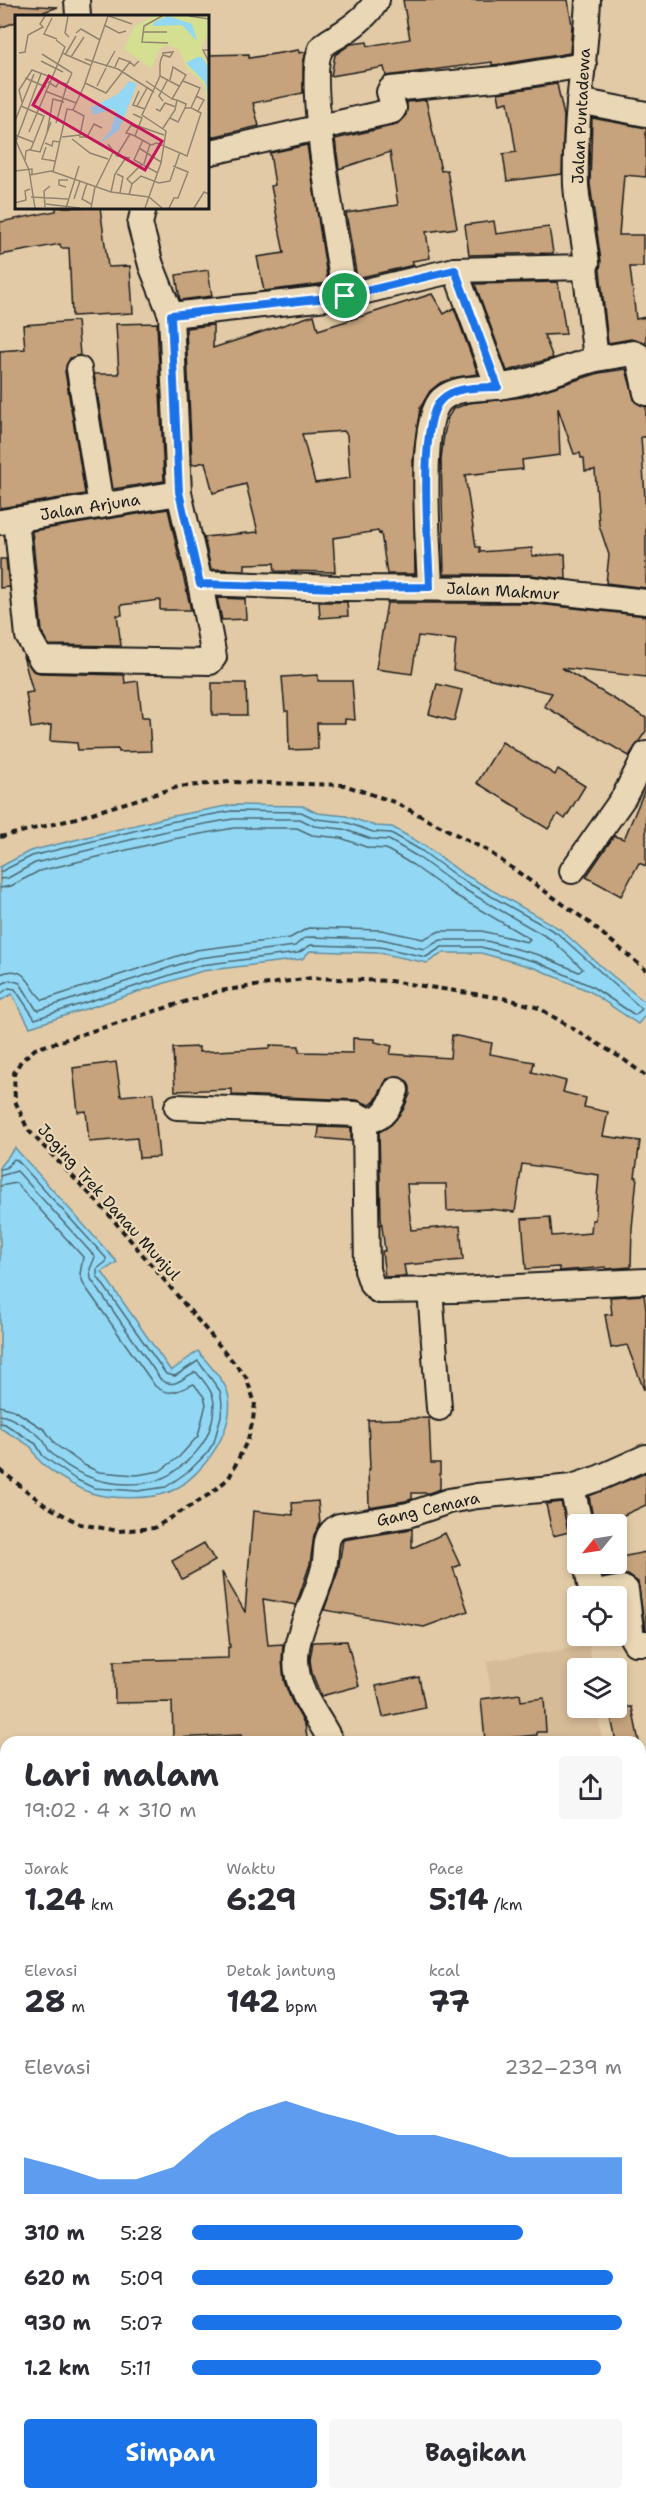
<!DOCTYPE html>
<html lang="id">
<head>
<meta charset="utf-8">
<style>
	:root { --surface:#fff; --page:#f7f7f7; --text:#2b2b33; --muted:#7c7c81; --accent:#1a73e8 }
	body { margin:0; font-family:"Shantell Sans",sans-serif; background:var(--page); color:var(--text); height:100vh; display:flex; flex-direction:column; font-size:22px; white-space:nowrap }
	* { box-sizing:border-box; margin:0 }
	p { font-size:20px; color:var(--muted) }
	.icon { flex:none; width:33px; height:33px; fill:none; stroke:currentColor; stroke-width:2; stroke-linecap:round; stroke-linejoin:round }
	.map { position:relative; flex:1; overflow:hidden }
	.sheet { position:absolute; left:0px; top:1736px; width:646px; height:764px; display:flex; flex-direction:column; background:var(--surface); border-radius:18px 18px 0 0; box-shadow:0 3px 9px #0003 }
	.sheet>* { flex:none }
	.needle { width:39px; rotate:240deg }
	.buttons { position:absolute; left:567px; top:1514px; display:grid; gap:12px }
	.buttons a { display:grid; place-items:center; width:60px; height:60px; border-radius:6px; background:var(--surface); box-shadow:0 3px 9px #0003; font-size:30px }
	.pin { position:absolute; display:grid; place-items:center; width:51px; height:51px; color:#fff; margin:-26px; border:3px solid #fff; border-radius:50%; box-shadow:0 2px 6px #0007 }
	.round { display:grid; place-items:center; flex:none; width:63px; height:63px; border-radius:6px; background:var(--page) }
	.overview { display:flex; align-items:center; justify-content:space-between; height:102px; padding:0 24px }
	h1 { font-size:33px; font-weight:700; line-height:45px }
	.figures { display:grid; grid-template-columns:repeat(3,1fr); gap:9px; height:102px; padding:6px 24px }
	.figures div { display:grid; align-content:center }
	.figures b { font-size:30px; font-weight:700 }
	.figures small { font-size:16px; font-weight:400 }
	.figures p { font-size:16px }
	.chart { height:168px; padding:12px 24px }
	.chart p { display:flex; justify-content:space-between }
	.chart svg { width:100%; height:108px; margin-top:6px; fill:var(--accent); opacity:.7 }
	.cta { display:flex; gap:12px; margin-top:auto; padding:12px 24px }
	.cta a { flex:1; height:69px; border-radius:6px; background:var(--accent); color:#fff; font-size:24px; font-weight:700; line-height:69px; text-align:center }
	.cta a+a { background:var(--page); color:var(--text) }
	ul { padding:0 24px; list-style:none; font-size:20px }
	li { display:grid; grid-template-columns:96px 72px 1fr; align-items:center; height:45px }
	li i { height:15px; border-radius:8px; background:var(--accent) }
	.map>svg:first-child { display:block }
</style>
</head>
<body>
<div class="map">
<svg width="646" height="2498" viewBox="0 0 646 2498">
	<rect width="100%" height="100%" fill="#e2caa6"/>
	<filter id="ink" filterUnits="userSpaceOnUse"><feTurbulence type="fractalNoise" baseFrequency=".0167" numOctaves="2"/><feDisplacementMap in="SourceGraphic" scale="12" xChannelSelector="R" yChannelSelector="G"/><feConvolveMatrix kernelMatrix="1 2 1 2 8 2 1 2 1" color-interpolation-filters="sRGB"/></filter>
	<g filter="url(#ink)">
		<path fill="#d6bb97" d="M589,1646l3,22h-14v39h19l5,34h-105l-10,-80z"/>
		<g fill="#92d8f4" stroke="#638d9e" stroke-width="1.5">
			<path d="M232,805l71,1 14,7 29,3 29,10 17,1 33,19 37,27 98,56 43,39 43,35v11l-8,10 -49,-33 -54,-23 -54,-15h-38l-16,10 -47,-10 -70,-2 -8,8 -100,12 -172,56 -18,-33 -12,7v-134l30,-16 138,-34z"/>
			<path d="M15,1148l102,114 -15,10 69,99 27,-20c9,12 22,24 28,37 16,36 -25,91 -57,104 -18,8 -59,7 -78,1 -15,-5 -43,-22 -53,-34 -3,-4 -4,-8 -7,-12 -9,-7 -21,-13 -31,-19v-262z"/>
		</g>
		<g fill="none" stroke-linecap="round" stroke-linejoin="round">
			<g stroke="#4b6772" stroke-width="1.5">
				<path d="M0,872l32,-16 138,-34 62,-11 69,1 15,7 29,3 28,10 18,1 31,18 37,27 98,55 85,76 -7,6 -44,-29 -54,-24 -56,-15h-39l-16,10 -46,-10 -69,-2 -13,8 -97,12 -166,54 -20,-30 -6,-1 -9,6"/>
				<path d="M0,879l8,-1 27,-15 136,-33 62,-11h67l14,7 29,3 28,10 18,1 29,17 37,27 97,56 31,29 -4,3 -40,-17 -56,-15h-42l-17,9 -43,-10 -71,-2 -7,2 -8,7 -96,12 -160,52 -3,-1 -16,-26 -10,-3 -10,5"/>
				<path d="M0,888l11,-2 28,-15 134,-32 61,-11h63l15,7 29,3 28,10 17,1 27,16 37,27 80,47 -3,3 -45,-11h-42l-17,8 -42,-9 -73,-2 -18,10 -94,12 -153,50c-15,-12 -15,-37 -43,-26"/>
				<path d="M0,1169l6,-1 8,-9 3,1 89,98v4l-9,7v7l69,98 9,2 23,-15 22,30 2,12 -1,13 -7,26 -7,11 -17,17 -24,17 -28,4 -44,-3 -19,-9 -32,-23 -7,-12 -31,-20 -5,-1"/>
				<path d="M0,1176l17,-5 78,86 -5,12 1,10 70,101c15,10 22,-4 35,-8 17,19 22,27 15,53 -6,22 -21,35 -39,48 -13,9 -28,11 -44,11 -30,0 -56,-11 -78,-32 -3,-4 -4,-8 -7,-12 -6,-8 -33,-24 -43,-25"/>
				<path d="M0,1186l16,-3 67,74 -3,17 4,11 71,101c15,12 24,4 39,-2l10,13 2,7 -8,32 -19,21 -19,14 -23,4 -38,-3 -15,-7 -28,-20 -11,-15 -31,-20 -14,-4"/>
			</g>
		</g>
		<g fill="#c6a37d" stroke="#1c1c1c" stroke-width="1.5" fill-rule="evenodd">
			<path d="M403,0h165l4,25 -2,28 -67,11 -11,1v-3l-106,14 -2,-9 -53,9 4,-21 16,-11 16,-2 1,4 42,-7z"/>
			<path d="M0,4l58,3 -26,9h-16v6l-16,6z"/>
			<path d="M299,50v3l7,-1 -3,11v30l-50,10 6,23 -52,12v-83l42,-1v4z"/>
			<path d="M557,84l7,32 -2,58 -55,7 -4,-27 13,-2 -8,-50 -8,2 -2,-11z"/>
			<path d="M426,100l15,71 6,-1 10,58 -31,4 4,26 -18,3 2,4 -57,13 -11,-65 52,-8 -8,-53 -51,17 -4,-30 61,-14 10,-10 1,-13z"/>
			<path d="M592,118l54,10v49l-22,-2 -5,60h24v32h-13l6,52 10,-2v27l-15,-5 -23,4 -8,-73 1,-9 -11,-77z"/>
			<path d="M307,145l21,138 -64,8 -7,-34 27,-4 -13,-67 4,-1 -5,-32z"/>
			<path d="M56,207h44l8,60 22,-1 3,47 -61,3 -3,-68h-8l-1,-4 -60,11v-33l56,-11z"/>
			<path d="M494,221l2,13 53,-7 4,26 -84,2 -4,-30z"/>
			<path d="M208,270l4,26 -32,4 -4,-25z"/>
			<path d="M558,282l8,52 -22,1 9,23 -46,13 -32,-87z"/>
			<path d="M432,294l12,20 10,-6 24,66 -21,3 -17,6 -10,8 -10,17 -7,50 2,116h-28l-6,-41 -2,1 -1,-3 -45,7 2,34 -60,-1 -1,-8 -29,1v6l-34,-1 -7,-32 54,-5 -12,-48 -33,9 -8,-31 -13,3 -6,-137 27,-3v23l101,-33 4,15zM344,431l3,4 3,43 -35,5 -13,-49z"/>
			<path d="M77,321l3,34 -10,3 -5,13 20,123 -85,14v-157l25,-2 -2,-24z"/>
			<path d="M157,323l7,158 -51,8 -19,-115h25l-3,-50z"/>
			<path d="M626,369l9,33 11,5v30h-5l5,75v76l-40,-5 3,-28 -10,-30 -4,-55 -10,1 -1,-13h-3l-1,-5 -6,1 -16,-46 2,47 -38,5 1,9 -58,6 11,72h4v5l52,-4v8l33,-2 1,25 -36,-4 -86,-1 -3,-115 3,-24 4,-18 5,-8 16,-6 54,-6 76,-24z"/>
			<path d="M168,509l23,101h-31v-10l-39,5 1,10h-5l4,31 -72,-1 -7,-13 -10,-101z"/>
			<path d="M0,559h6l3,28 -9,1z"/>
			<path d="M217,598l28,1 1,20 -24,1z"/>
			<path d="M319,602h28l1,14 -28,2z"/>
			<path d="M387,603h142l117,13v61l-84,-9 84,50v13l-17,25 -85,-50 8,-13 -99,-23 3,-30 -38,-4 -6,38 -36,-5z"/>
			<path d="M23,656l10,15 7,2 84,2 1,8 13,-2 4,36h7l2,34 -32,1 -1,-3 -40,1 -1,-7 -27,-2 1,-16 -20,3 -5,-35 7,-1z"/>
			<path d="M318,675v6h34l3,39 -10,-1v4h-28l1,26 -29,1 -1,-39h-3l-3,-34z"/>
			<path d="M212,683h34l1,32h-35z"/>
			<path d="M437,684l25,6 -8,31 -25,-7z"/>
			<path d="M502,742l53,33 3,-6 27,17 -20,33 -7,-5 -10,15 -29,-18 1,-2 -43,-26z"/>
			<path d="M646,787v79l-7,-3 -18,33 -35,-19 28,-41 10,3z"/>
			<path d="M452,1035l40,8 -2,11 44,8 -2,10 34,9 -3,11 23,6 -2,9 24,5 -5,24 37,5 -5,36h2l-5,51 -1,39 -25,2v-2l-46,4 -1,-4 -33,2 -4,-50 28,-2 2,19 39,-3 1,-13h3l4,-45 -77,-11 -7,48 -26,-3 -42,2 -1,-27h-39l4,46 49,-4 3,34 -59,5 2,11 -21,1 -3,-26h3l-4,-33 -2,-86 13,-8 11,-14 7,-16v-7l-3,-6 -7,-4 -13,2 -12,22 -5,4 -13,-5 -125,-5v-6l-57,2 -2,-43 26,-1v5l71,-4v-3l29,1v6l54,1v-15l22,1v3l17,4 -2,8 60,4z"/>
			<path d="M116,1062l5,34 32,-3 6,64 -20,1 -2,-20 -48,4 -3,-31 -8,1 -5,-44z"/>
			<path d="M319,1127l32,1v13l-33,-3z"/>
			<path d="M644,1295l2,15 -2,80 -17,-45 -16,3 -6,-33 7,-1 -2,-17z"/>
			<path d="M429,1418l2,45h9v26l-11,4h-17v6l-7,2 -36,6 -1,-38h2l-2,-49z"/>
			<path d="M646,1473v32l-42,19h-10l-5,-28z"/>
			<path d="M318,1501l2,23 -6,11 -4,29 -14,41 -33,-6 5,46 15,-1 -1,17 2,20 7,19 14,25 3,17h-66l-1,-7 -68,3 -1,-36 -57,1 -1,-42 114,-3v-11h2l-8,-75 23,40 8,-101 40,4 -1,-12z"/>
			<path d="M561,1502l8,30 -16,4 -7,-32z"/>
			<path d="M412,1529v19l33,-15 15,32 -7,3 15,43 -44,16 -100,-17 14,-39 5,-31z"/>
			<path d="M204,1543l11,18 -33,18 -10,-18z"/>
			<path d="M646,1552v77h-1l-7,-47 -10,-7 -25,2 -3,-14h22l-1,-6z"/>
			<path d="M347,1641l12,45 -38,10 -9,-23 -2,-13 3,-18z"/>
			<path d="M419,1677l6,31 -42,9 -7,-31z"/>
			<path d="M520,1694l1,7 23,-3 2,34h-9v3l-52,5 -4,-41z"/>
			<path d="M609,1707h23l7,35h-23z"/>
		</g>
		<g fill="none" stroke-linecap="round" stroke-linejoin="round">
			<g stroke="#1c1c1c" stroke-width="28">
				<g id="minor">
					<path d="M77,0l1,16"/>
					<path d="M579,101l67,13"/>
					<path d="M207,153l185,-42 2,-3 -5,-16 2,-3 114,-11 79,-13"/>
					<path d="M144,207l-4,17 11,41 20,50 8,178 21,90 138,5 192,1 116,13"/>
					<path d="M455,270l43,117"/>
					<path d="M345,296c-6,-39 -42,-224 -23,-249 4,-5 13,-9 19,-13 14,-9 28,-20 36,-34"/>
					<path d="M171,315l174,-19 110,-26 130,-3 2,-4c-3,-25 -9,-52 -11,-78 -2,-61 9,-124 12,-185"/>
					<path d="M596,359l37,-6 5,2 8,38"/>
					<path d="M79,369l22,137"/>
					<path d="M16,519l12,117 13,23 169,3 4,-5 -14,-74"/>
					<path d="M1,522l178,-29"/>
					<path d="M430,587c-1,-35 -13,-167 12,-188 15,-12 35,-10 53,-12 34,-3 68,-19 101,-28l-11,-92"/>
					<path d="M572,871l52,-74 22,-43"/>
					<path d="M177,1107l179,7c22,16 34,-6 40,-24"/>
					<path d="M362,1118l3,7 2,145 5,15 7,6 77,-1 190,-9"/>
					<path d="M430,1290l9,118"/>
					<path d="M572,1487l8,37"/>
					<path d="M586,1563l5,27 5,3 26,-5 4,2 6,48 3,5h11"/>
					<path d="M331,1742c-8,-18 -20,-32 -27,-48 -23,-49 10,-82 20,-127 4,-16 -2,-32 15,-41l69,-11 41,-14 28,-5 95,-9 27,-9 47,-21"/>
					<path d="M640,1769l6,-2"/>
					<path d="M0,1812h6"/>
					<path d="M640,1949l6,-1"/>
					<path d="M0,2113l6,-2"/>
					<path d="M640,2116l6,-2"/>
					<path d="M0,2274l6,6"/>
					<path d="M640,2370h6"/>
					<path d="M0,2483l6,-1"/>
					<path d="M223,2493l1,5"/>
				</g>
			</g>
			<g stroke="#1c1c1c" stroke-width="4" stroke-dasharray="6 4.5" stroke-linecap="butt">
				<path d="M0,837l66,-16 112,-34 52,-5 114,3 50,17 94,49 99,70 59,49"/>
				<path d="M0,1470l45,35 35,19 39,7 35,-3 56,-34 19,-16 19,-39 5,-19 2,-17 -9,-26 -141,-167 -77,-80 -13,-29 -1,-28 7,-12 14,-12 184,-58 92,-13 79,3 118,18 31,9 84,51 23,17"/>
			</g>
			<use href="#minor" stroke="#ead7b5" stroke-width="24"/>
		</g>
	</g>
	<g fill="none" stroke-linecap="round" stroke-linejoin="round" filter="url(#ink)">
		<g stroke="#fff" stroke-width="12">
			<path id="route" d="M455,270l43,117c-18,1 -43,-1 -57,13 -24,23 -12,152 -11,187l-92,1 -138,-4 -21,-92 -8,-177 174,-19z"/>
		</g>
		<use href="#route" stroke="#1a73e8" stroke-width="8"/>
	</g>
	<g text-anchor="middle" dominant-baseline="central" stroke-width="4.5" stroke-linejoin="round" paint-order="stroke">
		<g font-size="16" fill="#1c1c1c" stroke="#ead7b5">
			<text transform="translate(581 116) rotate(-87)">Jalan Puntadewa</text>
			<text transform="translate(90 507) rotate(-9)">Jalan Arjuna</text>
			<text transform="translate(503 591) rotate(3)">Jalan Makmur</text>
			<text transform="translate(109 1202) rotate(48)">Joging Trek Danau Munjul</text>
			<text transform="translate(428 1509) rotate(-13)">Gang Cemara</text>
		</g>
	</g>
	<g transform="translate(15 15)">
		<rect width="194" height="194" fill="#e2caa6"/>
		<path d="M138,1h55v18l-7,13 7,18v39l-4,-20 -17,-15 -8,-20 -14,-4 -6,5 -8,18 -27,-19 10,-22z" fill="#d4df92"/>
		<path d="M153,1l24,8 5,17 -15,-16 -29,1 1,-4zM182,42h5l6,10v28l-3,-13 -19,-19zM115,66l7,3 -18,46 -20,14 12,-14 5,-18 -3,-3 -20,6 -2,-7 27,-14z" fill="#92d8f4"/>
		<path fill="none" stroke="#93846f" stroke-width="1.5" d="M53,1l-3,17 4,4M94,1l23,8M147,1l-18,10 -2,16 26,1M174,1l20,3M37,3l-8,16 13,5M89,10l15,8 7,-2M128,17h24M61,18l5,-4 19,11M194,35h-6l6,12M4,38l6,-1 3,-17 15,-8 -3,-3 5,-8M47,38l28,12M27,39l30,19M50,40l11,-19M56,42l13,-20M70,44l33,10 36,23M26,46l22,11M91,52l9,-16M100,52l4,-9 11,4M145,61l19,10M10,63l21,9M131,66l26,18M33,67l8,5 3,-5 8,2 5,-11M70,68l21,10 24,-31 4,4 5,-5M82,71l9,-18M30,76l31,12M124,76l-6,14 12,4M181,81l8,4 -6,11M162,85l9,4 -1,4h6M148,86l-4,-5 9,-17M7,87l-3,-12 13,-20 16,6M6,91l23,10 -13,33 -5,2 -1,9M122,91l10,-18M141,94l4,2 5,-8 11,4M118,99l9,4 -7,18M155,103l8,4 7,-14M0,106l19,-47M41,108l11,-39M123,111l26,9M148,113l12,-18 2,-10 -5,-1 14,-24 -13,-8 -3,13M14,117l36,-85 -9,-7M32,118l6,-34 11,3M115,119l-4,-1 5,-8 7,3M0,120l18,7M120,121l16,9M47,122l18,-2 4,-19 -11,-6M64,122h8l7,-13 8,4M57,124l18,14 18,6M128,125l-9,20 24,13M30,128l7,3 1,-5 7,1M93,129l9,12 13,2M136,130l6,-2 30,13 14,-43 -10,-5 9,-20 -17,-7M31,132l-4,12 13,2M124,133l22,14M15,135l10,2 11,-30M102,140l13,-21 5,2M129,149l6,-20M0,156l17,-2v6M38,157l14,-63 6,1 11,-24 24,-70M102,159l6,3 -3,16M15,160l21,-4 60,21 38,5 13,11M155,166l10,-29M72,168l-5,16 9,5M117,169l-5,-5 15,-15M51,172l-7,-2v-5h9M81,172l17,-35M96,177l4,-18 10,-15M114,180l3,-11 9,-8 18,7 11,-2M16,182l37,2M59,184l6,-18M0,188l11,-3 -1,-9 5,-2M31,189l34,4M30,192l-1,-16 6,-5M20,193l-6,-38 -13,-29 25,-67M51,193l13,-42M76,193l4,-21M130,193l16,-45 5,-32 -24,-16 18,-39v-12l1,-5 2,-4v-2l10,-1 -3,5 -7,-2M154,193l5,-10h4l10,-26 -15,-6M179,193l10,-16 5,2"/>
		<path fill="#c2185b" fill-opacity="0.15" stroke="#c2185b" stroke-width="3" d="M34,61l113,65 -17,29 -112,-65z"/>
		<rect width="194" height="194" fill="none" stroke="#1c1c1c" stroke-width="3"/>
	</g>
</svg>
<div class="buttons">
<a><svg class="needle" viewBox="-14 -14 28 28"><path d="M0-13l5 13h-10z" fill="#e53935"/><path d="M0 13l5-13h-10z" fill="#7c7c81"/></svg></a>
<a><svg class="icon" aria-label="locate" viewBox="0 0 24 24"><circle cx="12" cy="12" r="6"/><path d="M12 2v4M12 18v4M2 12h4M18 12h4"/></svg></a>
<a><svg class="icon" aria-label="layers" viewBox="0 0 24 24"><path d="M12 4l9 5-9 5-9-5zM3 14l9 5 9-5"/></svg></a>
</div>
<div class="pin" style="left:345px;top:296px;background:#1e9e55"><svg class="icon" aria-label="arrive" viewBox="0 0 24 24"><path d="M6 21V4h12l-3 4 3 4H6"/></svg></div>
<section class="sheet">
<div class="overview"><div><h1>Lari malam</h1><p>19:02 · 4 × 310 m</p></div><a class="round"><svg class="icon" aria-label="share" viewBox="0 0 24 24"><path d="M12 15V3M7 8l5-5 5 5M5 13v7h14v-7"/></svg></a></div>
<div class="figures">
<div><p>Jarak</p><b>1.24<small> km</small></b></div>
<div><p>Waktu</p><b>6:29</b></div>
<div><p>Pace</p><b>5:14<small> /km</small></b></div>
</div>
<div class="figures">
<div><p>Elevasi</p><b>28<small> m</small></b></div>
<div><p>Detak jantung</p><b>142<small> bpm</small></b></div>
<div><p>kcal</p><b>77</b></div>
</div>
<div class="chart"><p><span>Elevasi</span>232–239 m</p>
<svg viewBox="0 0 160 44" preserveAspectRatio="none"><path d="M0 44V29L10 33L20 38L30 38L40 33L50 20L60 11L70 6L80 11L90 15L100 20L110 20L120 24L130 29L140 29L150 29L160 29V44z"/></svg>
</div>
<ul>
<li><b>310 m</b>5:28<i style="width:77%"></i></li>
<li><b>620 m</b>5:09<i style="width:98%"></i></li>
<li><b>930 m</b>5:07<i style="width:100%"></i></li>
<li><b>1.2 km</b>5:11<i style="width:95%"></i></li>
</ul>
<div class="cta"><a>Simpan</a><a>Bagikan</a></div>
</section>
</div>
</body>
</html>
